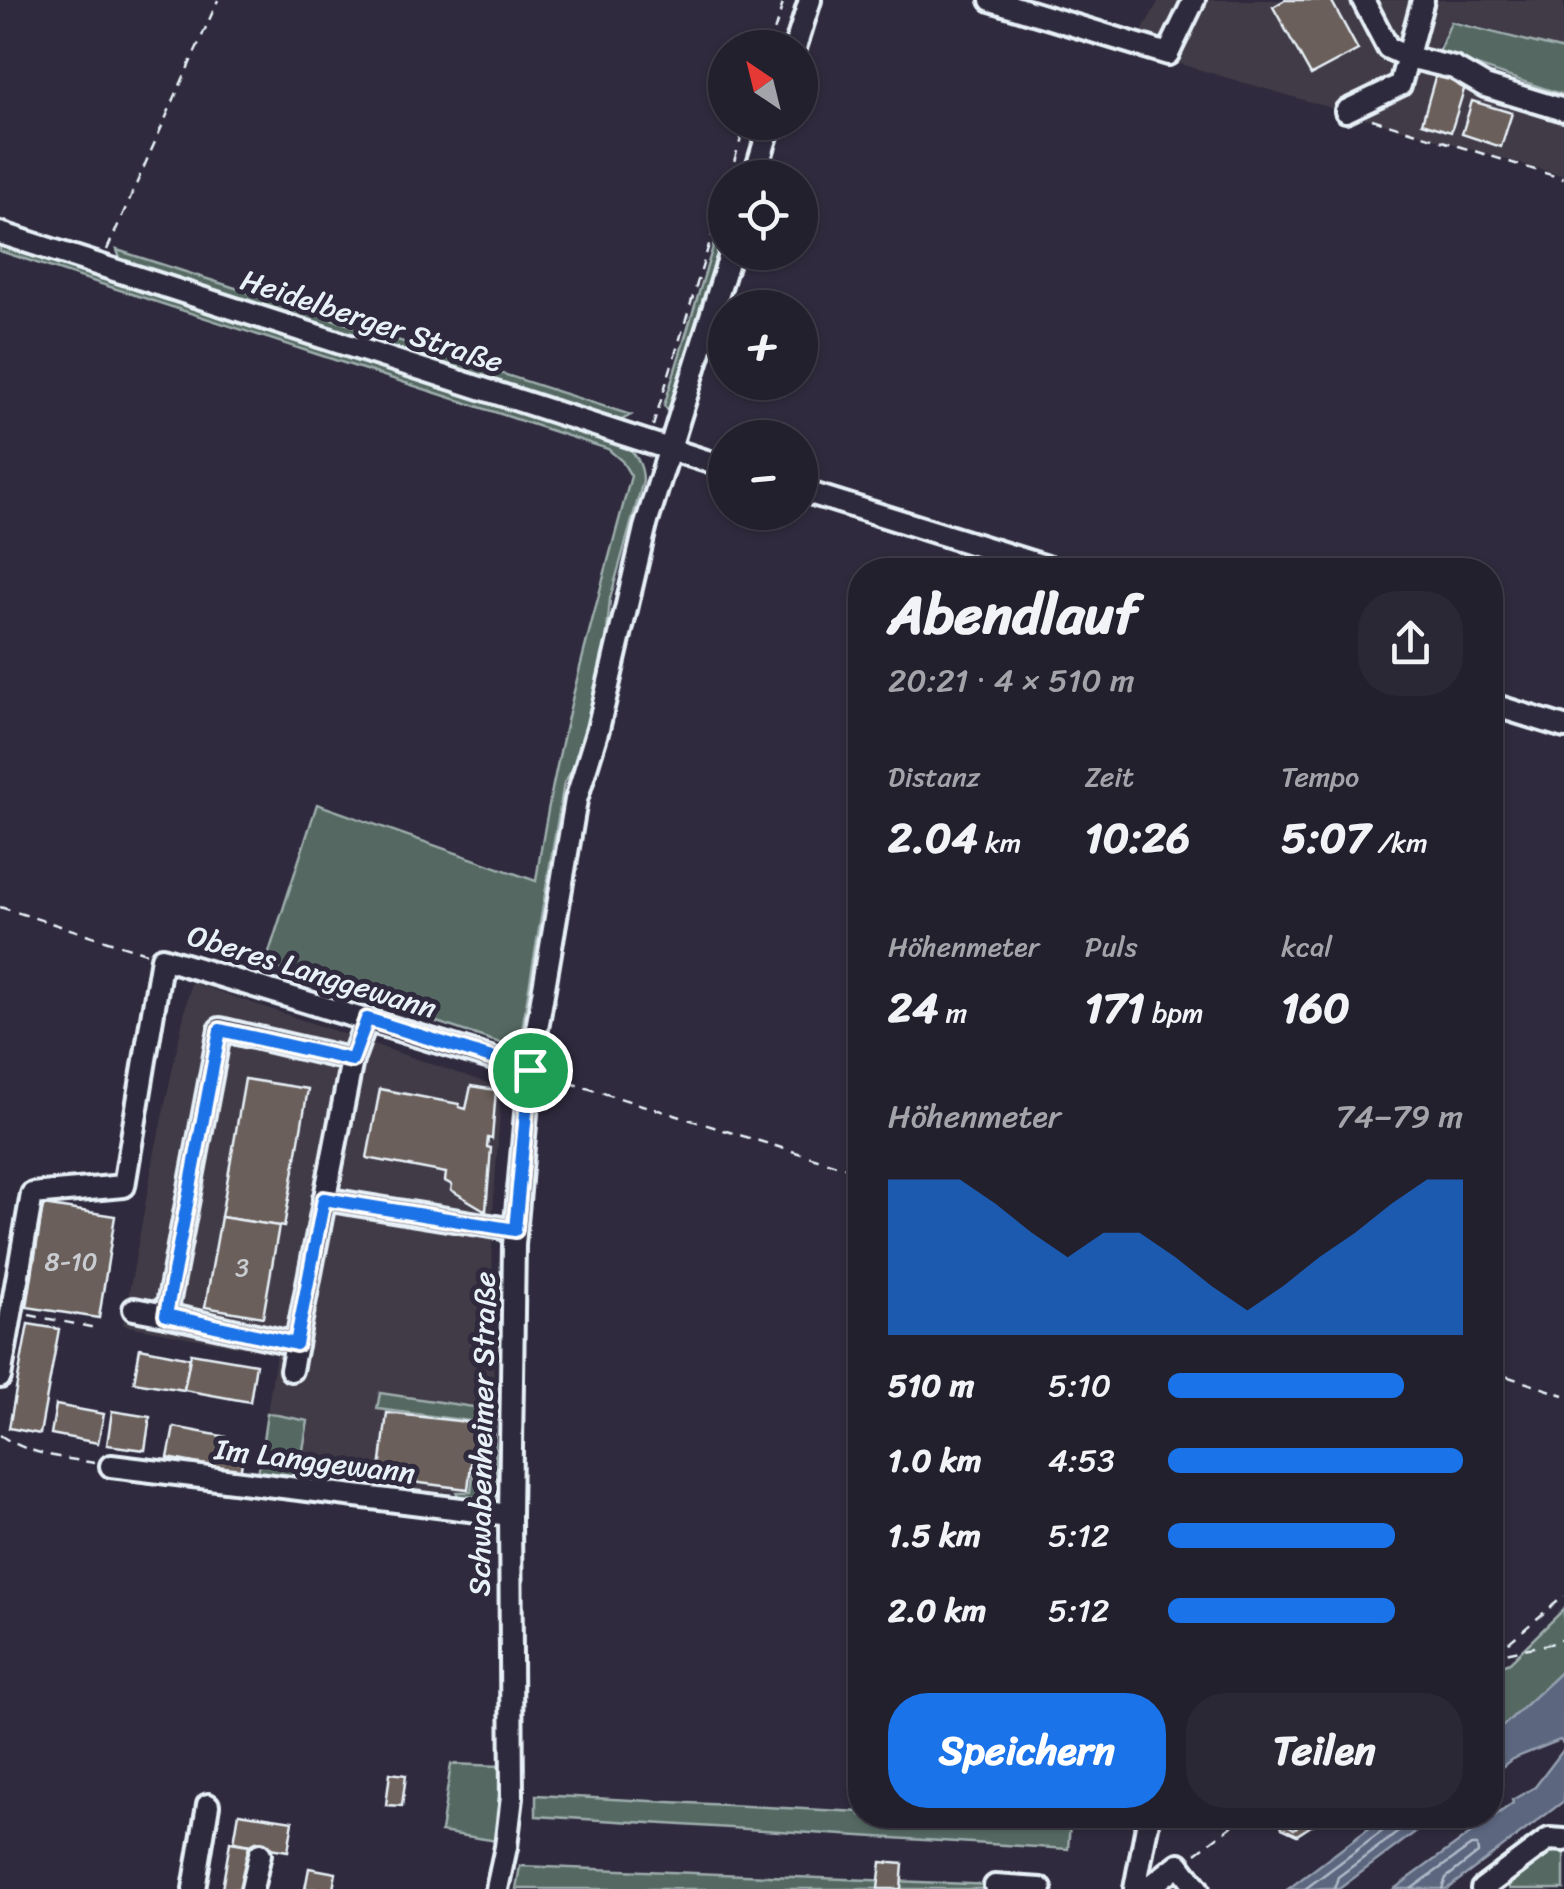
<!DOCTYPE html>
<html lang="de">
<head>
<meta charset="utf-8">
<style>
	:root { --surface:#23202e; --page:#2b2836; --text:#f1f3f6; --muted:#a3a3aa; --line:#403e4a; --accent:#1a73e8 }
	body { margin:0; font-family:Sriracha,sans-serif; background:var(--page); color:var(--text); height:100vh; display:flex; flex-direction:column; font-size:38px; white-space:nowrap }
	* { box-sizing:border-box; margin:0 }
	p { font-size:32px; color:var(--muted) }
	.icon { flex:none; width:55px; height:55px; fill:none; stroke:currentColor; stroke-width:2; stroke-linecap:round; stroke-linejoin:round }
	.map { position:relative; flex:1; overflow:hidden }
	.panel { position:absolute; left:848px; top:558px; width:655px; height:1270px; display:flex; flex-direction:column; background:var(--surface); border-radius:40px; box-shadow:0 2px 8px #0004,0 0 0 2px var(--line) }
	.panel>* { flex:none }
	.needle { width:65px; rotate:325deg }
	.buttons { position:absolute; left:708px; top:30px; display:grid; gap:20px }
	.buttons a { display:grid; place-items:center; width:110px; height:110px; border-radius:50%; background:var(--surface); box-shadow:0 2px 8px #0004,0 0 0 2px var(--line); font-size:50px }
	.pin { position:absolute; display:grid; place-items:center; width:85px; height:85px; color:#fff; margin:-42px; border:5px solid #fff; border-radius:50%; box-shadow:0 2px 10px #0007 }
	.round { display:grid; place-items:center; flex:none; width:105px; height:105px; border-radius:40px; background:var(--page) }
	.headline { display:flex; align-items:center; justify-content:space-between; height:170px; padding:0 40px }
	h1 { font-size:55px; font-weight:800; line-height:75px }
	.metrics { display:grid; grid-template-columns:repeat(3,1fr); gap:15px; height:170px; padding:10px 40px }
	.metrics div { display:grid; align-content:center }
	.metrics b { font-size:42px; font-weight:800 }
	.metrics small { font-size:28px; font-weight:400 }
	.metrics p { font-size:28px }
	.chart { height:280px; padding:20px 40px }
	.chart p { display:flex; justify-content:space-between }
	.chart svg { width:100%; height:180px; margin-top:10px; fill:var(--accent); opacity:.7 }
	.cta { display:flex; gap:20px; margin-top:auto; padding:20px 40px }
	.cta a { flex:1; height:115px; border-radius:40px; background:var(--accent); color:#fff; font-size:40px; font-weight:800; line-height:115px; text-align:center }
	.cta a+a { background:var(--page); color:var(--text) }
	ul { padding:0 40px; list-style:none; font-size:32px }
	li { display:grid; grid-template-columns:160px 120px 1fr; align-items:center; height:75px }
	li i { height:25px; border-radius:12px; background:var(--accent) }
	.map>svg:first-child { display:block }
</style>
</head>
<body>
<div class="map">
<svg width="1564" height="1889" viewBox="0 0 1564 1889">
	<rect width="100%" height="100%" fill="#2f2a3d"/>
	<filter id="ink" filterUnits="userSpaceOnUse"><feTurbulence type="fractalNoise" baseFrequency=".01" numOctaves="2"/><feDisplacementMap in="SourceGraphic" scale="20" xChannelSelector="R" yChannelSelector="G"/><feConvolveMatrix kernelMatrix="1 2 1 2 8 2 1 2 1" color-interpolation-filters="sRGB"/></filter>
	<g filter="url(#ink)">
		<g fill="#413a46">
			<path d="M1159,0h405v50l-110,-30 -22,35 132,49v72l-432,-126z"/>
			<path d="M191,982l308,105 1,24 -8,116 2,183 -114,-17 -3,15 101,13 -7,72 -106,-5 -67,-9 10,-58 -41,-8 9,-59 -153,-29 33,-179z"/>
		</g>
		<g fill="#556962" stroke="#9eadad" stroke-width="2.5">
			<path d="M1451,22l113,28v45l-126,-42z"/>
			<path d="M725,208v37l-54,162 -4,2 -3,-3z"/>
			<path d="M0,239l620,202c15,10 23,22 23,40l-33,118 -12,130 -34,54 -42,246 2,11 -9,8 -250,-83 52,-161 219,77c20,-137 59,-271 95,-405l-9,-15 -14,-12 -608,-198z"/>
			<path d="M117,250l514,165 -17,9 -492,-160z"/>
			<path d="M380,1393l114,17 3,84 -7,9 -32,-2 -1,-9h14l7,-70 -101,-13z"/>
			<path d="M267,1413l41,8 -10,58 -40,-4z"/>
			<path d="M1564,1609v60l-66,62 -8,-10v-51l20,-8z"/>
			<path d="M451,1764l49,2 -3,75 -56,-9z"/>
			<path d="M536,1795l324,17v3l210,8 -2,26 -532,-33z"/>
			<path d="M1564,1844v45h-54l-6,-10 19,-26z"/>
			<path d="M520,1866l473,19 -1,4h-476z"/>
		</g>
		<g fill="#5c667f" stroke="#949eaf" stroke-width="2.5">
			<path d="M1564,1669v75l-4,-4 -48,19 -22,17v-38z"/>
			<path d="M1564,1749v52l-117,88h-53l119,-86 -1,-3 23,-13z"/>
			<path d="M1387,1815h51l-99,74h-51z"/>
		</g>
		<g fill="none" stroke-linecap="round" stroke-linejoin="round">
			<g stroke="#b0b9c8" stroke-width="2.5">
				<path d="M1305,1889l83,-62 4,-12"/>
				<path d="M1334,1889l4,-12 83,-62"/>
				<path d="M1411,1889l60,-43h6l1,7 -32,25 -4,11"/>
			</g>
		</g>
		<g fill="#6b5f5a" stroke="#e8f1f8" stroke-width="2.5">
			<path d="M1285,0h46l27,50 -47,25 -38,-68z"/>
			<path d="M1436,74l30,9 -15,49 -29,-9z"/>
			<path d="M1472,101l40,12 -11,34 -39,-13z"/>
			<path d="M245,1079l63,10 -24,138 -63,-10z"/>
			<path d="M471,1086l25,4 -4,49 -4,-1 -1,9 4,1 -5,63 -35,-21 1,-5 -7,-4 1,-8 -79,-15 13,-69 79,15v3l7,2z"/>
			<path d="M43,1205l72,11 -16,102 -72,-11z"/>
			<path d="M221,1217l58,9 -16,91 -58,-10z"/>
			<path d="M28,1324l31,5 -19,105 -31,-6z"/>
			<path d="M140,1348l50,10 -6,32 -50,-8z"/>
			<path d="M191,1353l65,11 -6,38 -66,-12z"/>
			<path d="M56,1405l48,9 -6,29 -47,-9z"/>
			<path d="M112,1411l38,6 -5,33 -38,-5z"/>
			<path d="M387,1413l89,10 -8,66 -89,-11z"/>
			<path d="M174,1427l53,10 -2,14 19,3 -4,18 -72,-14z"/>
			<path d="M390,1773l16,2 -4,31 -16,-1z"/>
			<path d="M239,1813l54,8 -5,30 -54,-9z"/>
			<path d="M1279,1815h9l-2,9 8,5 20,-14h14l-31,20 -15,-7z"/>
			<path d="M230,1842l19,3 -7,44h-20z"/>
			<path d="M881,1862l22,2 -2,25h-23z"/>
			<path d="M309,1868l27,5 -3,16h-28z"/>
		</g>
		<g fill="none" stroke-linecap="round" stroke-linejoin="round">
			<g stroke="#e8f1f8" stroke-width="28">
				<g id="minor">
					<path d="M991,0l177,54 26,-54"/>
					<path d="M1363,0l25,48 20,9 46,11 31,18 79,24"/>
					<path d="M795,48l15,-48"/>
					<path d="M1346,111l54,-26 23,-85"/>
					<path d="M754,178l17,-56"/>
					<path d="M0,233l725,234"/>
					<path d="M800,490l257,80"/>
					<path d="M1490,704l74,23"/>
					<path d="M324,1199l191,31"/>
					<path d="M134,1309l32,6 54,-286 132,31 15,-41"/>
					<path d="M166,1315l130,29"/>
					<path d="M291,1370l61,-310"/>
					<path d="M0,1377l32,-183 92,-8 38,-228 368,112"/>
					<path d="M111,1466l399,49"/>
					<path d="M995,1886l46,3"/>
					<path d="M194,1889l14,-84"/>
					<path d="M252,1889l8,-35"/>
					<path d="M497,1889l9,-42 6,-50 -2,-282 4,-270 16,-175 46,-270 22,-71 47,-201 86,-276"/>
					<path d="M1135,1889l14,-74"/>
					<path d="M1147,1889l32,-25 19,25"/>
					<path d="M1482,1889l67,-50 15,1"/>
				</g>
			</g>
			<g stroke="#e8f1f8" stroke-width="2.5" stroke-dasharray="10 8" stroke-linecap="butt">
				<path d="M769,48l15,-48"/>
				<path d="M1372,119l192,60"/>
				<path d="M729,178l17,-56"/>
				<path d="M107,250l111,-250"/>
				<path d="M653,426l72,-233"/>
				<path d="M0,907l146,46"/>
				<path d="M551,1077l309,95"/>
				<path d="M29,1315l67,13"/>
				<path d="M1490,1371l74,24"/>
				<path d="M0,1435c27,19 63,23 95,28"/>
				<path d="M1495,1654l69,-58"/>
				<path d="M1490,1656l69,-14 5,-4"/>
				<path d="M1196,1853l51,-38"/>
			</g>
			<use href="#minor" stroke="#2f2a3d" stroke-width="20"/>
		</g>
	</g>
	<g fill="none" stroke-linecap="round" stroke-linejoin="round" filter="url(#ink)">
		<g stroke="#fff" stroke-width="20">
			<path id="route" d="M367,1019l163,51 -15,160 -191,-31 -28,145 -130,-29 54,-285 132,30z"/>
		</g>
		<use href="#route" stroke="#1a73e8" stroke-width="12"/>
	</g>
	<g text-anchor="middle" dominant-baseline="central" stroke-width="10" stroke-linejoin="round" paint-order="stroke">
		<g font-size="25" fill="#c9ccd0">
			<text x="71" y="1261">8-10</text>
			<text x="242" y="1267">3</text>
		</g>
		<g font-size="30" fill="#e8f1f8" stroke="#2f2a3d">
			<text transform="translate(372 321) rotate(18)">Heidelberger Straße</text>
			<text transform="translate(312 972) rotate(17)">Oberes Langgewann</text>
			<text transform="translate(482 1434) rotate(-89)">Schwabenheimer Straße</text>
			<text transform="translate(315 1461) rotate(7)">Im Langgewann</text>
		</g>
	</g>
</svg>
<div class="buttons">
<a><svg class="needle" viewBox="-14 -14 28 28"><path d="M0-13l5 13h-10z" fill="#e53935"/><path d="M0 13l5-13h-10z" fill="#a3a3aa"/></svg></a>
<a><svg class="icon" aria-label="locate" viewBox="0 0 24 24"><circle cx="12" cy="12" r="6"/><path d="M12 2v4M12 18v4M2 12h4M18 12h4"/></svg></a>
<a>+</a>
<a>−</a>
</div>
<div class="pin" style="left:530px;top:1070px;background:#1e9e55"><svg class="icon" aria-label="arrive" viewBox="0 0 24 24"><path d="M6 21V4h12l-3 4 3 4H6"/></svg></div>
<section class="panel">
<div class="headline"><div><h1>Abendlauf</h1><p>20:21 · 4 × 510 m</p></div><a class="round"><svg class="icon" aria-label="share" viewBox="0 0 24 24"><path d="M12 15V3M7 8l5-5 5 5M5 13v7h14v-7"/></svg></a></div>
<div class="metrics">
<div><p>Distanz</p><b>2.04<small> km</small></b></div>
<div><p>Zeit</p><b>10:26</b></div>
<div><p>Tempo</p><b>5:07<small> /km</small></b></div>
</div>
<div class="metrics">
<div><p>Höhenmeter</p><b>24<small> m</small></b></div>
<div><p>Puls</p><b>171<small> bpm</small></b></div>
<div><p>kcal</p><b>160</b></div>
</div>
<div class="chart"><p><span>Höhenmeter</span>74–79 m</p>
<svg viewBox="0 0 160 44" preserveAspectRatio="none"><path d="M0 44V6L10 6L20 6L30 12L40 19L50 25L60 19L70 19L80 25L90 32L100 38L110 32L120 25L130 19L140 12L150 6L160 6V44z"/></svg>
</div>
<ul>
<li><b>510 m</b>5:10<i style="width:80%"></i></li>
<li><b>1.0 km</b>4:53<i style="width:100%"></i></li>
<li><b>1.5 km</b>5:12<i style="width:77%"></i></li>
<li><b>2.0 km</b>5:12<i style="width:77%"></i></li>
</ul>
<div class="cta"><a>Speichern</a><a>Teilen</a></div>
</section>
</div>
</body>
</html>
